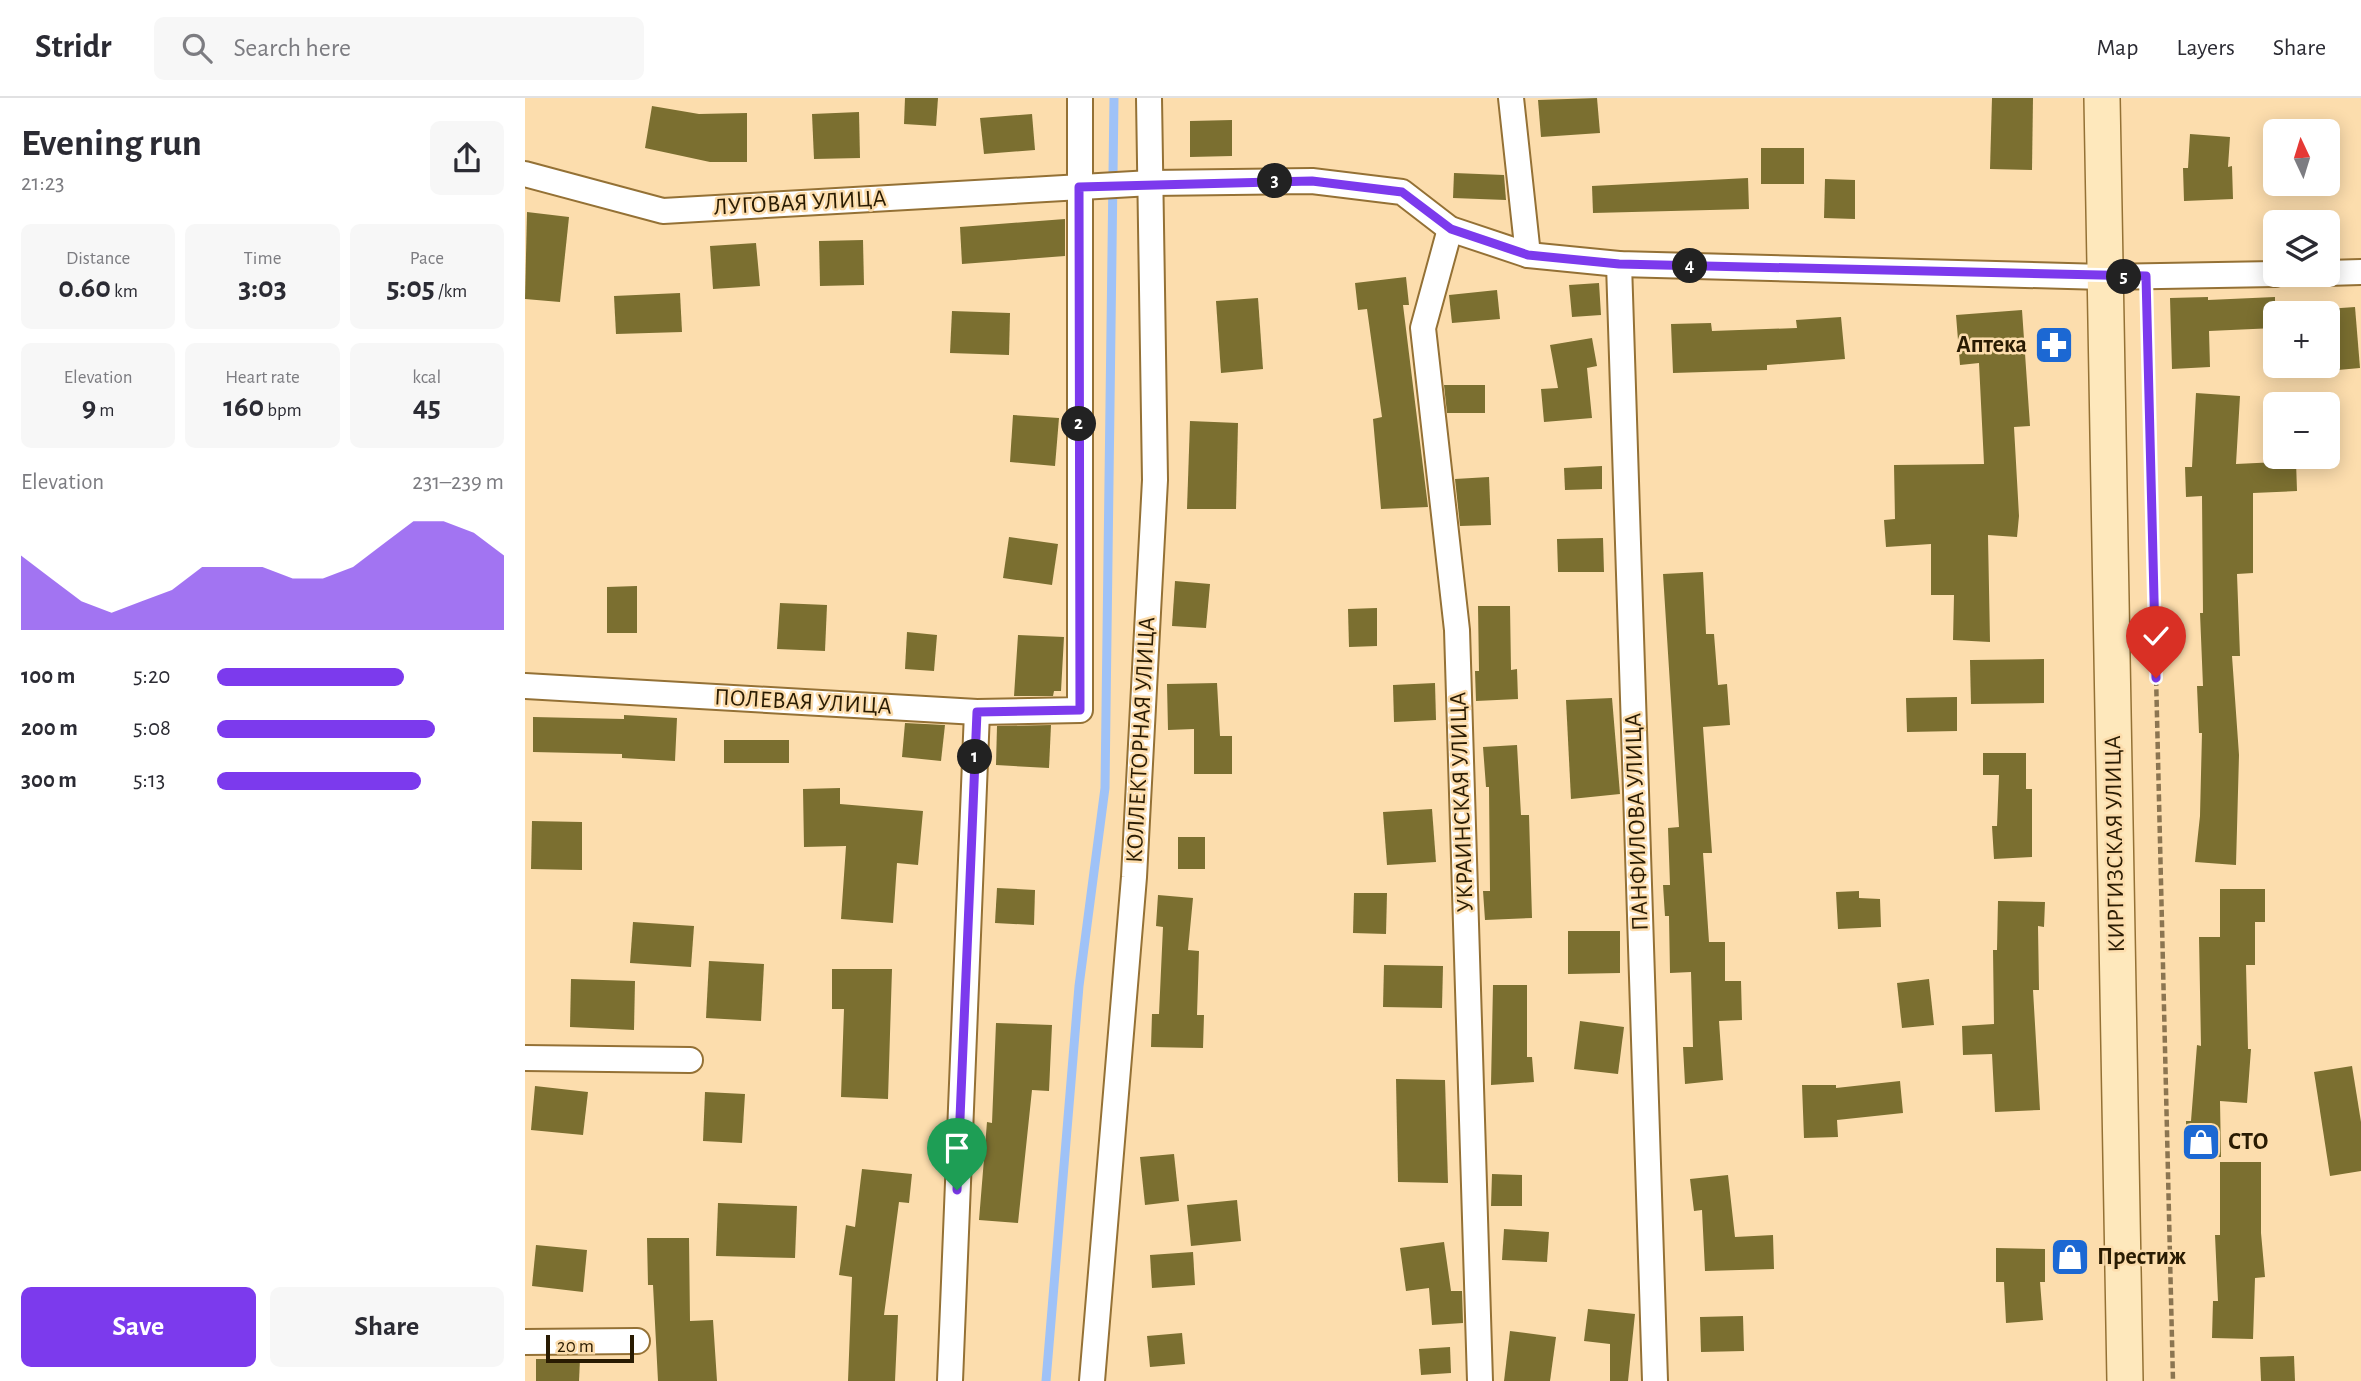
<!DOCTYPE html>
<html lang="en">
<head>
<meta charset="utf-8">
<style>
	:root { --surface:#fff; --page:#f7f7f7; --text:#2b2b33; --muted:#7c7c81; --line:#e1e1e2; --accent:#7c3aed }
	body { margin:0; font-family:"Alegreya Sans",sans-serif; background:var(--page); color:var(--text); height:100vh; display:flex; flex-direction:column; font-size:26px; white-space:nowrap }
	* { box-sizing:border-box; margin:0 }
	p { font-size:23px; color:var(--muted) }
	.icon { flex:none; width:38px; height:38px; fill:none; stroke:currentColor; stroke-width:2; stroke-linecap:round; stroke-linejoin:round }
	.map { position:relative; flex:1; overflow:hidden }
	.side { display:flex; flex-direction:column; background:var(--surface); width:525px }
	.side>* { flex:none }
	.needle { width:46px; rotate:356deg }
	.controls { position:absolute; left:1738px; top:21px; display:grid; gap:14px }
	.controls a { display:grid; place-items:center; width:77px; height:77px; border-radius:10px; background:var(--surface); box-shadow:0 4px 18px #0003; font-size:35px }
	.scale { position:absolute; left:21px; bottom:18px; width:88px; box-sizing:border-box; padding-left:7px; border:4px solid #291b02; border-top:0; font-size:19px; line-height:24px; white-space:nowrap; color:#291b02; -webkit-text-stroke:5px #fcddad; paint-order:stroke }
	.pin { position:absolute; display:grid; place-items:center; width:60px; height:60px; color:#fff; margin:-72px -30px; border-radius:50% 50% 50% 0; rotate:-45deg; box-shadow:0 0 7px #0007 }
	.pin .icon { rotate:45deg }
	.km { position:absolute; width:35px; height:35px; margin:-18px; border-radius:50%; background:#222; color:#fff; font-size:19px; line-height:35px; text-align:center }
	.round { display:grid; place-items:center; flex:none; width:74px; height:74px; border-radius:10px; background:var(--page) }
	.summary { display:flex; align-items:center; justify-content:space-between; height:119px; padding:0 21px }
	h1 { font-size:38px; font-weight:600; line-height:52px }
	.stats { display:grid; grid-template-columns:repeat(3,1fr); gap:10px; height:119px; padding:7px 21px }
	.stats div { display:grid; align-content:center; border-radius:10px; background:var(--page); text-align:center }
	.stats b { font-size:30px; font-weight:600 }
	.stats small { font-size:19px; font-weight:400 }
	.stats p { font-size:19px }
	.chart { height:196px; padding:14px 21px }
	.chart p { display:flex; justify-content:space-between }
	.chart svg { width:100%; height:126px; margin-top:7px; fill:var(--accent); opacity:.7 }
	.cta { display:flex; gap:14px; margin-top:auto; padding:14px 21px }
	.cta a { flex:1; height:80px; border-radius:10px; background:var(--accent); color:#fff; font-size:28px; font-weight:600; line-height:80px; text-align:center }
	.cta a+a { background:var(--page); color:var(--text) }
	ul { padding:0 21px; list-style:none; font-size:23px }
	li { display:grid; grid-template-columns:112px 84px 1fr; align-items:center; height:52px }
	li i { height:18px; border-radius:9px; background:var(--accent) }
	header { display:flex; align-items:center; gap:42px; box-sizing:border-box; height:98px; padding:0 35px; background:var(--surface); border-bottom:2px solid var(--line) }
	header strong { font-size:33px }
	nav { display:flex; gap:38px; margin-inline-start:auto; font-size:24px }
	.search { width:490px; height:63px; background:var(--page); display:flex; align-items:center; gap:18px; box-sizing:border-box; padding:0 24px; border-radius:10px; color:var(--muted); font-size:26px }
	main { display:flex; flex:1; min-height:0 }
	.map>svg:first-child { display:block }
</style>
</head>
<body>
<header>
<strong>Stridr</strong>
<div class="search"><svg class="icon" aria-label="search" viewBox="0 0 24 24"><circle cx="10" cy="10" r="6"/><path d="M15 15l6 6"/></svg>Search here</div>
<nav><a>Map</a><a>Layers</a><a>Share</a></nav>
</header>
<main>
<section class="side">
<div class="summary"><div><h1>Evening run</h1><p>21:23</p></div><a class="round"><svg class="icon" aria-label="share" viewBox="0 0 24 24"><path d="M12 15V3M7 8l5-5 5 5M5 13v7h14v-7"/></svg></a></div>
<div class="stats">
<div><p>Distance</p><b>0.60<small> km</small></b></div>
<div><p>Time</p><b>3:03</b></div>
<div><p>Pace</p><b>5:05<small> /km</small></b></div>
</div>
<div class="stats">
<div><p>Elevation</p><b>9<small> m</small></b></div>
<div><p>Heart rate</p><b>160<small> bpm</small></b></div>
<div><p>kcal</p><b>45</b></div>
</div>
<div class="chart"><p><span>Elevation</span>231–239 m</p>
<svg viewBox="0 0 160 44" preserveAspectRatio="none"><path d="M0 44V18L10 26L20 34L30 38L40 34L50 30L60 22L70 22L80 22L90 26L100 26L110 22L120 14L130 6L140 6L150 10L160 18V44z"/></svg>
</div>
<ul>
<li><b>100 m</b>5:20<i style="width:65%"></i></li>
<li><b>200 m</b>5:08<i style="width:76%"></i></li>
<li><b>300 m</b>5:13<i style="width:71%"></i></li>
</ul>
<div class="cta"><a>Save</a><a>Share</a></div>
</section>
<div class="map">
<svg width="1836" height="1283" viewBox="0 0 1836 1283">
	<rect width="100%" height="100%" fill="#fcddad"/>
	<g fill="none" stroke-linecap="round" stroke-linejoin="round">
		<path stroke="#9fc2f7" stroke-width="9" d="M521,1283l33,-395 26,-198 9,-690"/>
	</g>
	<g fill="#7b6f30">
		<path d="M380,0h33l-2,28 -32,-2z"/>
		<path d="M1072,0l3,35 -59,4 -3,-37z"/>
		<path d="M1467,0h41l-1,72 -42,-1z"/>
		<path d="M127,8l47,8 48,-1v49h-37l-65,-14z"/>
		<path d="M334,14l1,46 -46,1 -2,-45z"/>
		<path d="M507,16l3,36 -51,4 -4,-36z"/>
		<path d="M707,22v36l-42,1v-36z"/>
		<path d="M1665,36l40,3 -2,30 4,-1 1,33 -49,2 -1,-33h5z"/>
		<rect x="1236" y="50" width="43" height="36"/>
		<path d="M929,75l50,2 2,25 -53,-2z"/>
		<path d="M1223,80l1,31 -156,4 -1,-27z"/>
		<path d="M1300,81l30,1v39l-31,-1z"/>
		<path d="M2,114l42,5 -9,85 -35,-3z"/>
		<path d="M540,121v37l-103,8 -2,-37z"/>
		<path d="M338,142l1,45 -44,1 -1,-45z"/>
		<path d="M231,145l4,43 -47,3 -3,-43z"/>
		<path d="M881,179l3,28h-6l25,202 -47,2 -8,-90 9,-2 -15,-108 -9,1 -3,-27z"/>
		<path d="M1074,185l2,32 -29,2 -3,-32z"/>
		<path d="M972,192l3,29 -48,4 -3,-28z"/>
		<path d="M155,195l2,39 -66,2 -2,-38z"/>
		<path d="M1683,199v3l67,-3v31l-66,3 1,36 -38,2 -2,-71z"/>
		<path d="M733,200l5,71 -42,4 -5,-72z"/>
		<path d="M1830,209l5,61 -33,3v-62z"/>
		<path d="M1497,212l8,116 -16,1 5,89 -2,21 -29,-2 2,107 -37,-2 1,-45h-23v-51l-45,3 -2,-27 11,-1 -1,-54 90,-1 -5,-101 -19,2 -4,-50z"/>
		<path d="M427,213l58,2 -1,42 -59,-2z"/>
		<path d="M1316,219l4,42 -78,6v5l-94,3 -2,-49 40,-1 1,8 85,-3 -1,-8z"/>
		<path d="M1067,240l5,28 -10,2 5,50 -48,4 -3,-33 17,-1 -8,-43z"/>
		<path d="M919,287h41v28h-38z"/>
		<path d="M1671,295l44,3 -4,68 60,-3 1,30 -44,2v80l-16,1 3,82h-8l7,99 -3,110 -41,-3 5,-46 2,-83h-3l-2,-47h6l-3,-73h3l-1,-117 -16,1 -1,-30h7z"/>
		<path d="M488,317l46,3 -4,48 -45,-4z"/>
		<path d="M665,323l48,2 -2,86h-49z"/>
		<path d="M1077,368v23l-37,1 -1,-22z"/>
		<path d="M964,379l2,48 -31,1 -5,-47z"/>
		<path d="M484,439l49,7 -6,41 -49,-7z"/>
		<path d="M1078,440l1,34h-46l-1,-33z"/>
		<path d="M1178,474l3,62h8l4,51 9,-1 3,41 -27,2 9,126h-9l6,89h16v39h16l1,39 -23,1 4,59 -38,4 -2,-37h10l-2,-75 -21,1 -1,-57h-4l-2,-31h7l-2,-57 11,-1 -16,-253z"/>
		<path d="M650,483l35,3 -4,44 -34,-2z"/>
		<path d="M112,488v47h-30v-46z"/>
		<path d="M255,505l47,2 -2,46 -48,-2z"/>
		<path d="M953,508h32l1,64 6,-1 1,30 -42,2 -1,-30h4z"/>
		<path d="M852,510v38l-28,1 -1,-38z"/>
		<path d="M382,534l30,3 -3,36 -29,-2z"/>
		<path d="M493,537l46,2 -3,54h-7l-1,5h-39z"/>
		<path d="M1519,561v44l-73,1 -1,-44z"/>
		<path d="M692,585l3,53h12v38h-38v-45l-26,1 -1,-46z"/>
		<path d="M910,585l1,37 -42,2 -1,-37z"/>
		<path d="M1432,599v34l-50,1 -1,-34z"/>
		<path d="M1087,600l8,96 -49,5 -5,-99z"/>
		<path d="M99,617l53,3 -2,43 -53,-3v-4l-89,-2v-35l91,2z"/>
		<path d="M380,625l40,2 -4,36 -39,-4z"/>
		<path d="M526,627l-2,43 -53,-3 1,-39z"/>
		<rect x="199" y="642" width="65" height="23"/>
		<path d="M992,647l4,70h8l3,103 -47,2 -2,-29h7l-1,-104h-3l-3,-40z"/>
		<path d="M1458,655h43v36h6v68l-38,2 -2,-33h5l2,-51h-16z"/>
		<path d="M315,690v16l83,7 -5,54 -21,-2 -4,60 -52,-4 5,-73 -42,1 -1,-58z"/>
		<path d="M907,711l4,53 -49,3 -4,-53z"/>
		<path d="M7,723l50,1v48l-51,-1z"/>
		<rect x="653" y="739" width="27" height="32"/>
		<path d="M472,790l38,2 -1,35 -39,-2z"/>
		<path d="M1695,791h45v33h-10v43h-9l2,84h3l-4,54 -27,-2 1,56 -34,1 -1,-37h5l6,-76 4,1 -2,-109h21z"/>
		<path d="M1334,793v7l21,1 1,28 -43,2 -2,-37z"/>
		<path d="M829,795h33l-1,41 -33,-1z"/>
		<path d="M633,797l35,3 -5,52 11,1 -2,64h7l-1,33 -52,-1 1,-33h7l4,-87 -7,-1z"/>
		<path d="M1473,803l47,1 -1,25 -6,-1 1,64h-6l7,120 -45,2 -3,-58 -29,1 -1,-29 32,-2 -1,-74h4z"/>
		<path d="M108,824l61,4 -3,41 -61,-4z"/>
		<path d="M1043,833h52v42l-52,1z"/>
		<path d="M184,863l55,3 -3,57 -55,-3z"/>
		<path d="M859,867l59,1 -1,42 -59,-1z"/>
		<path d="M307,871h60l-4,130 -47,-2 3,-88h-12z"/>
		<path d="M46,881l64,2 -1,49 -64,-3z"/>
		<path d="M1404,881l5,46 -32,3 -5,-45z"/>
		<path d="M968,887h34v72h5l2,25 -43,3z"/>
		<path d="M1055,923l44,6 -6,47 -44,-5z"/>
		<path d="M471,925l56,2 -3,66 -17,-1 -14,133 -39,-3 8,-98 5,1z"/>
		<path d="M1827,968l9,56v49l-31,5 -16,-104z"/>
		<path d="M871,981l49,1 3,103 -50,-1z"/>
		<path d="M1375,983l3,32 -66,7 1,17 -34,1 -2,-53h34v3z"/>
		<path d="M10,988l53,6 -5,43 -52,-5z"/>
		<path d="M180,994l40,2 -3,49 -39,-2z"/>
		<path d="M649,1056l5,47 -34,4 -5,-48z"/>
		<path d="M1695,1064h41v71l4,44 -10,1 -2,61 -41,-1 1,-37h5l-3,-66h5z"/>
		<path d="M337,1071l50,5 -3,29 -10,-1 -15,113h14l-3,66h-47l4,-104 -13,-2 7,-50 9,2z"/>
		<path d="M967,1076l30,1v31h-31z"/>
		<path d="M1203,1077l7,62 38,-2 1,34 -69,2 -3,-61 -8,1 -4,-32z"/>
		<path d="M712,1102l4,41 -50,5 -4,-41z"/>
		<path d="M193,1105l79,3 -2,52 -79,-2z"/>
		<path d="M979,1131l45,3 -2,30 -45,-2z"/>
		<path d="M122,1140h42l1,83 23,-1 4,61h-59l-5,-96h-5z"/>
		<path d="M919,1144l7,49h11l1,32 -31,2 -3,-37 -23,3 -6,-43z"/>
		<path d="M11,1147l51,5 -4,42 -51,-6z"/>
		<path d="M1471,1150l49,1v33h-5l3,38 -37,3 -2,-41h-8z"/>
		<path d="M668,1154l2,33 -43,3 -2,-33z"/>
		<path d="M1063,1211l47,5 -7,67h-18v-37l-26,-3z"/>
		<path d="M1218,1218l1,35 -43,1 -1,-35z"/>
		<path d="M985,1233l46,6 -6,44h-46z"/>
		<path d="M657,1235l3,31 -35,3 -3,-31z"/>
		<path d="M925,1249l1,26 -30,2 -2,-26z"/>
		<path d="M1769,1258l1,25h-34l-1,-24z"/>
		<path d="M11,1261h44l-1,22h-43z"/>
	</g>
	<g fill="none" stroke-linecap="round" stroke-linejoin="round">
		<g stroke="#947135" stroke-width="28">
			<g id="street">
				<path d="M986,0l17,157"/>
				<path d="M0,76l138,37 488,-28 161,-2 90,11 48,37 78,26 91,9 485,13 171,-3"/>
				<path d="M925,131l-27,99 34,302 23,751"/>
				<path d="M1094,166l36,1117"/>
				<path d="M1802,175l34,-1"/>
				<path d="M0,588l452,26 103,-2v-612"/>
				<path d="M0,960l165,2"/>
				<path d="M0,1244l112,-1"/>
				<path d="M425,1283l27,-669"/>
				<path d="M567,1283l42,-504 21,-397 -6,-382"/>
			</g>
		</g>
		<g stroke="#947135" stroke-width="38">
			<path id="secondary" d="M1577,0l23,1283"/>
		</g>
		<path stroke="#8b7551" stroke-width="4.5" stroke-dasharray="7 3.5" stroke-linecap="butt" d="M1622,203l26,1080"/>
		<use href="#street" stroke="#fff" stroke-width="24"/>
		<use href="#secondary" stroke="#fee8bc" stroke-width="35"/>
	</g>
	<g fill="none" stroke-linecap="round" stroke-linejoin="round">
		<g stroke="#fff" stroke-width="14">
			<path id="route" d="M432,1092l20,-478 103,-2 -1,-523 233,-6 90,11 49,37 77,26 91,9 527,12 10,402"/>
		</g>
		<use href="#route" stroke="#7c3aed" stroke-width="9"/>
	</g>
	<defs>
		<g id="pharmacy-square" transform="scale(2.0125)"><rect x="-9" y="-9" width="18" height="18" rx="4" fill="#1c68d3" stroke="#fcddad"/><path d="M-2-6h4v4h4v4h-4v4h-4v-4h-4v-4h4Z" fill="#fff"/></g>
		<g id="shop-square" transform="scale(2.0125)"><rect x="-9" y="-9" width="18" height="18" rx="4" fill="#1c68d3" stroke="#fcddad"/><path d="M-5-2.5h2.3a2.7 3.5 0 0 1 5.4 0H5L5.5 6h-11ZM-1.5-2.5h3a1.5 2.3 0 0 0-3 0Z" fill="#fff"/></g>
	</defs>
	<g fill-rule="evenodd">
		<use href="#pharmacy-square" x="1529" y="247"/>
		<use href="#shop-square" x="1676" y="1044"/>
		<use href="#shop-square" x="1545" y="1159"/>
	</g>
	<g text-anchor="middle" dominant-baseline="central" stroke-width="5" stroke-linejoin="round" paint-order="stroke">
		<g font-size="24" fill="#291b02" stroke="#fcddad">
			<text transform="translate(275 105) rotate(-3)">ЛУГОВАЯ УЛИЦА</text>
			<text transform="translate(278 604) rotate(3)">ПОЛЕВАЯ УЛИЦА</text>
			<text transform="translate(616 642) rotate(-87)">КОЛЛЕКТОРНАЯ УЛИЦА</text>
			<text transform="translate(937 704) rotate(-92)">УКРАИНСКАЯ УЛИЦА</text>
			<text transform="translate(1112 724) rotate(-92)">ПАНФИЛОВА УЛИЦА</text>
			<text transform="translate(1590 746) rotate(-91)">КИРГИЗСКАЯ УЛИЦА</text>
		</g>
		<g font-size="24" font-weight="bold" fill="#291b02" stroke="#fcddad" text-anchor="start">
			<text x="1502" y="247" text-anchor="end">Аптека</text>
			<text x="1703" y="1044">СТО</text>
			<text x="1572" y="1159">Престиж</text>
		</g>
	</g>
</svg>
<div class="controls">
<a><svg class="needle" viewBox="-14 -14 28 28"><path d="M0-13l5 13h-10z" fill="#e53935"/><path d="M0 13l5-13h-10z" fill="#7c7c81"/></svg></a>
<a><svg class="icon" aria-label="layers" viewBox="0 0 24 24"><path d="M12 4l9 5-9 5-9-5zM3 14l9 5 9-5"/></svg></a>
<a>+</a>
<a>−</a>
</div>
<div class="scale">20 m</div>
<div class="pin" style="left:432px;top:1092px;background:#1e9e55"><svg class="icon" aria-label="arrive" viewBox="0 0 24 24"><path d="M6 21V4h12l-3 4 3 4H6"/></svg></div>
<div class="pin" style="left:1631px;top:580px;background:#d93025"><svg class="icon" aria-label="check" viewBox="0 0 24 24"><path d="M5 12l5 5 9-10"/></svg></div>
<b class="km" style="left:450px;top:659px">1</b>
<b class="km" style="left:554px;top:326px">2</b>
<b class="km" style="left:750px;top:83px">3</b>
<b class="km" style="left:1165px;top:168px">4</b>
<b class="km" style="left:1599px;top:179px">5</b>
</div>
</main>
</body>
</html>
